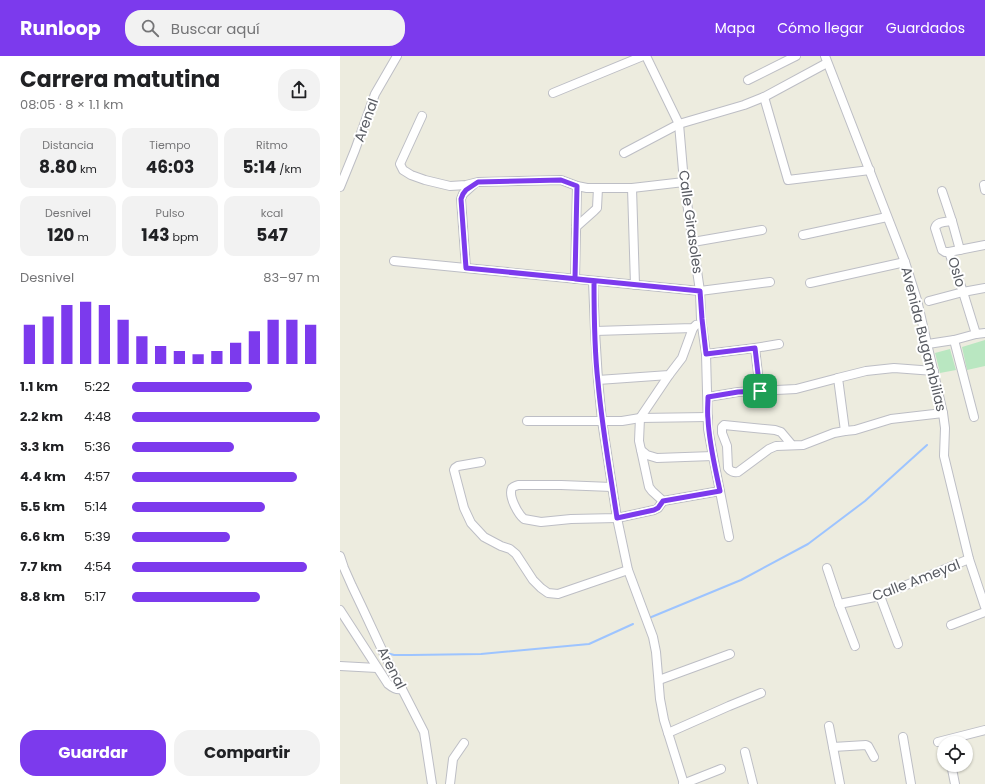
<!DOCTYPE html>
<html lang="es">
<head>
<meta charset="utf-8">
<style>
	:root { --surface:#fff; --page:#f2f2f2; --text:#202124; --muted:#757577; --accent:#7c3aed }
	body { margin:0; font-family:Poppins,sans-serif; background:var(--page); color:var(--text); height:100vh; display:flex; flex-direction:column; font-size:15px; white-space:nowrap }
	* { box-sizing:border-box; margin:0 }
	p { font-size:13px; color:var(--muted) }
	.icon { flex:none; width:22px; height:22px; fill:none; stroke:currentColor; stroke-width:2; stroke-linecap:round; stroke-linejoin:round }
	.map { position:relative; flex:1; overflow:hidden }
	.side { display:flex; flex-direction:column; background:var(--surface); width:340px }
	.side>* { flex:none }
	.controls { position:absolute; left:597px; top:680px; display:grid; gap:8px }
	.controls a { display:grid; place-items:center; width:36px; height:36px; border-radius:50%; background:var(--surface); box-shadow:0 1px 3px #0004; font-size:20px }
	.pin { position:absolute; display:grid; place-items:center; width:34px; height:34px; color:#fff; margin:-17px; border-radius:8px; box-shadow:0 2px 6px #0006 }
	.round { display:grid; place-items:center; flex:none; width:42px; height:42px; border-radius:16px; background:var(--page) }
	.head { display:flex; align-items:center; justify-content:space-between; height:68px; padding:0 20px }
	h1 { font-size:22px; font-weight:700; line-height:30px }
	.stats { display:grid; grid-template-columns:repeat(3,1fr); gap:6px; height:68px; padding:4px 20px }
	.stats div { display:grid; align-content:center; border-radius:10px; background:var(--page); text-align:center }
	.stats b { font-size:17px; font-weight:700 }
	.stats small { font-size:11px; font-weight:400 }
	.stats p { font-size:11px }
	.chart { height:112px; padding:8px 20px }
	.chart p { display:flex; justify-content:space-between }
	.chart svg { width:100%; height:72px; margin-top:4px; stroke:var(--accent); stroke-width:6 }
	.button { display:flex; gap:8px; margin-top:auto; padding:8px 20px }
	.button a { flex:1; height:46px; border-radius:16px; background:var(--accent); color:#fff; font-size:16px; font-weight:700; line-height:46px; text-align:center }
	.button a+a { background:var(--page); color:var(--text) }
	ul { padding:0 20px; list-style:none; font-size:13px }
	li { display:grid; grid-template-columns:64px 48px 1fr; align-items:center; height:30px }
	li i { height:10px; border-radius:5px; background:var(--accent) }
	header { display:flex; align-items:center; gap:24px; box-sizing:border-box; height:56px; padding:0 20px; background:var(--accent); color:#fff }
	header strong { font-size:19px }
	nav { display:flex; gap:22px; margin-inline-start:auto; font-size:14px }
	.search { width:280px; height:36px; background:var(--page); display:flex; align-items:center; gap:10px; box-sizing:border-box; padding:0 14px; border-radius:16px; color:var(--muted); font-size:15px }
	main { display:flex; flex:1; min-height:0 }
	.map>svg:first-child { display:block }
</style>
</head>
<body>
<header>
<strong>Runloop</strong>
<div class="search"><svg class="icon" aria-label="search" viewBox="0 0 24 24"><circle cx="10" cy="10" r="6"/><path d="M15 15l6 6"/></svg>Buscar aquí</div>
<nav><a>Mapa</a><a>Cómo llegar</a><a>Guardados</a></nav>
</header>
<main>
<section class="side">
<div class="head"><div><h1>Carrera matutina</h1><p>08:05 · 8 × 1.1 km</p></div><a class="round"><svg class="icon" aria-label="share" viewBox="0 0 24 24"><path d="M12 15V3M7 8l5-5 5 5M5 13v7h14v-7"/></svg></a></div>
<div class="stats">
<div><p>Distancia</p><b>8.80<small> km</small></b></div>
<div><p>Tiempo</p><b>46:03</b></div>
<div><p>Ritmo</p><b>5:14<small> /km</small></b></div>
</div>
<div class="stats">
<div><p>Desnivel</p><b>120<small> m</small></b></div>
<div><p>Pulso</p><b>143<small> bpm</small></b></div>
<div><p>kcal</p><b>547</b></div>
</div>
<div class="chart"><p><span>Desnivel</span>83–97 m</p>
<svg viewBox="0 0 160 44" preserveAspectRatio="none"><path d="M5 44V20M15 44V15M25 44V8M35 44V6M45 44V8M55 44V17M65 44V27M75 44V33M85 44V36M95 44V38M105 44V36M115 44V31M125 44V24M135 44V17M145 44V17M155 44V20"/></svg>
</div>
<ul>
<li><b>1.1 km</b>5:22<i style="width:64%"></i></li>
<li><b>2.2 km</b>4:48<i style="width:100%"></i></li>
<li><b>3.3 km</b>5:36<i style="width:54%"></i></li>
<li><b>4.4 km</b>4:57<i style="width:88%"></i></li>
<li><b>5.5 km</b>5:14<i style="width:71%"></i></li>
<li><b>6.6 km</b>5:39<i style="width:52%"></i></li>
<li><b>7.7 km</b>4:54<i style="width:93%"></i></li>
<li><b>8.8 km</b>5:17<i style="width:68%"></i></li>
</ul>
<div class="button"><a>Guardar</a><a>Compartir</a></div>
</section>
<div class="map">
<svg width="645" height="728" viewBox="0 0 645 728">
	<rect width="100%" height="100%" fill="#edecdf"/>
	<g fill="#b9e7c1">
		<path d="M645,284v26l-18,4 -5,-23z"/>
		<path d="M610,293l6,21 -16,3 -5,-20z"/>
	</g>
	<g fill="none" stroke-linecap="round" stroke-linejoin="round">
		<g stroke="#9dc4ff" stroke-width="2">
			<path d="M309,562l92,-38 67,-36 57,-43 62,-56"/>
			<path d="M47,597l7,2h17l70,-1 108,-10 44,-20"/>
		</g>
		<g stroke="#bdbec5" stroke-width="10">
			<g id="minor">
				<path d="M306,0l33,68 5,58 16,109 1,28 5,35 2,75 5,27 16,81"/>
				<path d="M485,0l80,206 12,38 26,113 2,15 -1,28 25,103 16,48"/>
				<path d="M408,24l48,-24"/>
				<path d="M213,37l90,-37"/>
				<path d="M424,41l24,83 82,-10"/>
				<path d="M82,60l-22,48 3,6 8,5 14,5 25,6 16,-1 12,-3 83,-2 16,6 10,2h45l52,-6"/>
				<path d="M284,97l55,-29 65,-19 20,-8 63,-34"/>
				<path d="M644,129l1,5"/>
				<path d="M0,131l15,-37 20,-56 22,-38"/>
				<path d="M292,132l3,97"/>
				<path d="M602,135l10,30 8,29"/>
				<path d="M612,165c-6,1 -15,0 -17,7l7,22 3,2h4l36,-7"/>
				<path d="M236,171l18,-16 3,-3 1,-20"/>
				<path d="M463,179l84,-18"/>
				<path d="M353,186l69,-12"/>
				<path d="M609,196l14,40 13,42"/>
				<path d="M54,205l306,30 70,-9"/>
				<path d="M126,212l-5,-69 2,-5 11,-10"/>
				<path d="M235,223l2,-93"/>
				<path d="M253,225l2,50 3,49 4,41 15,97 11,52 25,67 3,15 4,47 4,21 20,64"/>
				<path d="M470,227l95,-21"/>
				<path d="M589,245l34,-9 22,-4"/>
				<path d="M255,275l98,-3 3,-3"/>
				<path d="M614,284l20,77"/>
				<path d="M588,288l26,-4 22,-6 9,-1"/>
				<path d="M415,292l5,43"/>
				<path d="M366,298l49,-6 24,-4"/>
				<path d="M329,319l-29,43 -1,23 2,9 6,5 10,3 56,-2"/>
				<path d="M258,324l71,-5 13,-17 11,-30"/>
				<path d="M368,341l30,-5 58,-3 42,-11"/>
				<path d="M187,365h95l18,-3 68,-1"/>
				<path d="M505,375l-7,-53 28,-7 28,-3 40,3"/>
				<path d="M452,389l-11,-13 -6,-2 -51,-5 -2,2v6l5,13 1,22c2,3 6,5 10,4l31,-23 7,-3 27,-1 31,-12 11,-2 10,-1 36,-11 52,-6"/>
				<path d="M301,394l8,37 3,4 11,10 57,-10"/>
				<path d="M141,406l-23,4 -3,2 -1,2 10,38 7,15 13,14 17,9 9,3 6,5 17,26 8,8 7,5 10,1 70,-24"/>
				<path d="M272,431l-51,-2h-43c-2,1 -4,1 -6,3 -4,8 6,26 12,31l17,3 30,-3 46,-1 37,-8 4,-2 5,-7"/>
				<path d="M0,500l4,12 8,18 10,21 21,45 41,80 8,52"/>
				<path d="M487,512l12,36 16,42"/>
				<path d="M540,540l18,48"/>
				<path d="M499,548l41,-8 89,-37"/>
				<path d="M0,554l48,74c5,4 8,6 14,5"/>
				<path d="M611,569l34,-13"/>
				<path d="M0,610l37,2"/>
				<path d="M319,624l71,-26"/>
				<path d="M489,670l11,58"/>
				<path d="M328,677l61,-27 32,-13"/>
				<path d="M563,681l8,47"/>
				<path d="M598,686l47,-12"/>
				<path d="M493,691l33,-2 2,1 6,11"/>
				<path d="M405,696l8,32"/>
				<path d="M612,713l3,15"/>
				<path d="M110,728l3,-25 11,-16"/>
				<path d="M343,728l38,-15"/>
			</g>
		</g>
		<use href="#minor" stroke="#fff" stroke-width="8"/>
	</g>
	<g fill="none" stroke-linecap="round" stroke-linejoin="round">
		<g stroke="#fff" stroke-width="8">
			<path id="route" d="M420,335l-5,-43 -49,6 -4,-35 -2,-28c-78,-8 -156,-15 -234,-23l-5,-69 2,-5 3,-4 12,-8 83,-2 16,6 -2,93 19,2c0,33 0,67 4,101 4,45 12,90 19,136l37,-8 4,-2 5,-7 57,-10c-5,-24 -11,-48 -12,-72 -1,-7 0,-15 0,-22l30,-5 22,-1"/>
		</g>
		<use href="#route" stroke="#7c3aed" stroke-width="5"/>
	</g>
	<g text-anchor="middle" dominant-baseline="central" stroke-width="4" stroke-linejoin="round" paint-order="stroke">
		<g font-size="14" fill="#585b62" stroke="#fff">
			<text transform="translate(26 64) rotate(-70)">Arenal</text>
			<text transform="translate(351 166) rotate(82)">Calle Girasoles</text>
			<text transform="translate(617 216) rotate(73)">Oslo</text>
			<text transform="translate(584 283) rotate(76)">Avenida Bugambilias</text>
			<text transform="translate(576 524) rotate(-21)">Calle Ameyal</text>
			<text transform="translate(52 612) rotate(63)">Arenal</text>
		</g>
	</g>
</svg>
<div class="controls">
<a><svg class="icon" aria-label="locate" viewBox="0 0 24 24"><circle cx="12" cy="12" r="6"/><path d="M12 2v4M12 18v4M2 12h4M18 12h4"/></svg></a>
</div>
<div class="pin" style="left:420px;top:335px;background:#1e9e55"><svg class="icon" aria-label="arrive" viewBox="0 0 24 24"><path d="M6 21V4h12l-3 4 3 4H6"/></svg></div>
</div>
</main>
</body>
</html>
